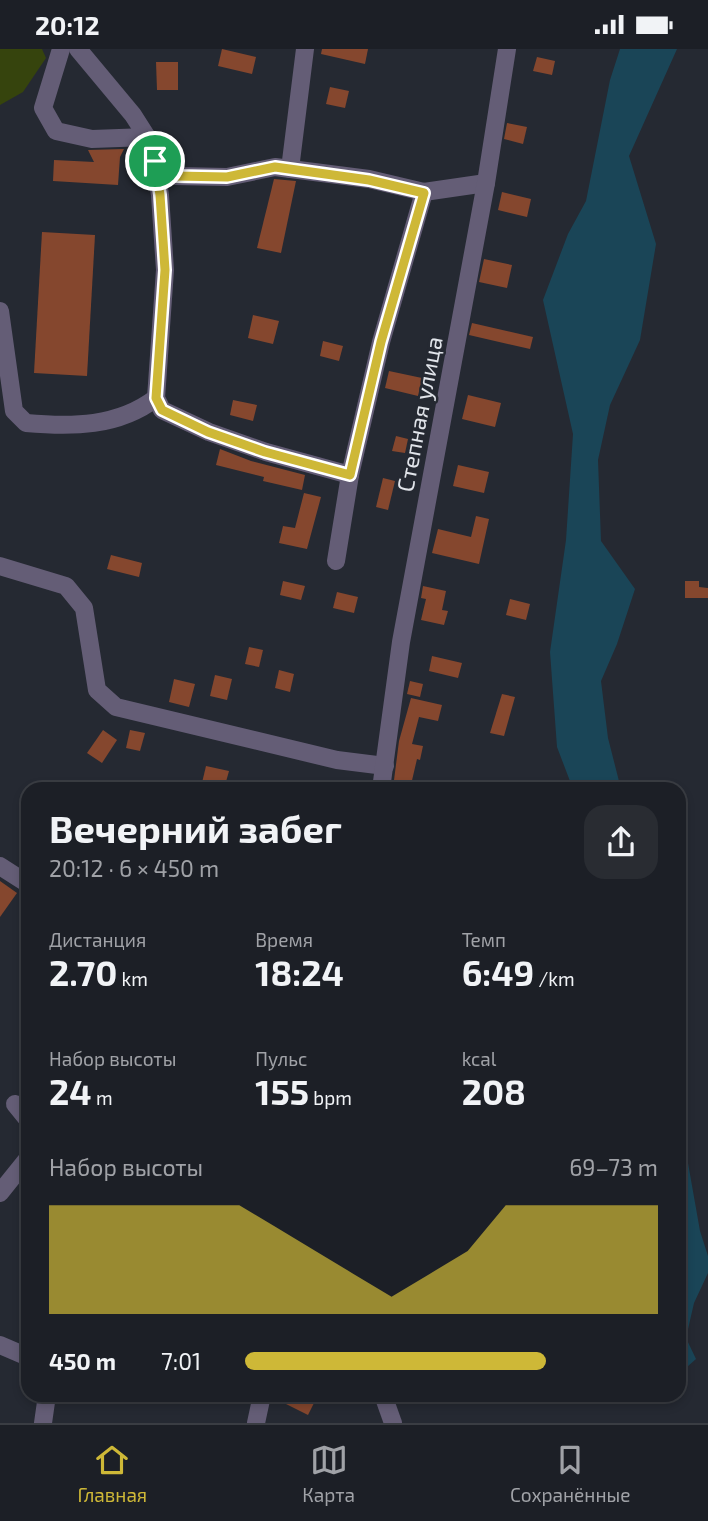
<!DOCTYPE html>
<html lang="ru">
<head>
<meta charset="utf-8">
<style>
	:root { --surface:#1c1f26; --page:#292c32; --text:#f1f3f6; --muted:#a0a2a7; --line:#3a3d43; --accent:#ceb837 }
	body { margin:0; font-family:"Exo 2",sans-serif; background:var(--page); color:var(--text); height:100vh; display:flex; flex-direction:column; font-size:26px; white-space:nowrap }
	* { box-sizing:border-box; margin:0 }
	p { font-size:23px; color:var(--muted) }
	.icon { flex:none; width:38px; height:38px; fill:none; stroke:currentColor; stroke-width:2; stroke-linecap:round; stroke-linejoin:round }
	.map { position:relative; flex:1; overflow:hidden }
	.drawer { position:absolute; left:21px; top:733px; width:665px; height:620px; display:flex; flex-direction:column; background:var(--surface); border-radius:21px; box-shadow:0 4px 10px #0003,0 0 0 2px var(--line) }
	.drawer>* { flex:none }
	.pin { position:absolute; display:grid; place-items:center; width:60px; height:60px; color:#fff; margin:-30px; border:4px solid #fff; border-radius:50%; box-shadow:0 2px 7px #0007 }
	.round { display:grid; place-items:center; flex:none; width:74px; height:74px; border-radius:21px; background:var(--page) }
	.head { display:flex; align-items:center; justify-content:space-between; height:119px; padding:0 28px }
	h1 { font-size:38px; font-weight:700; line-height:52px }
	.figures { display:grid; grid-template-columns:repeat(3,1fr); gap:10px; height:119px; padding:7px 28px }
	.figures div { display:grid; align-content:center }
	.figures b { font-size:35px; font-weight:700 }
	.figures small { font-size:19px; font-weight:400 }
	.figures p { font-size:19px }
	.chart { height:196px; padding:14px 28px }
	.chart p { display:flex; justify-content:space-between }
	.chart svg { width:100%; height:126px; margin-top:7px; fill:var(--accent); opacity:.7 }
	ul { padding:0 28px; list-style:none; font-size:23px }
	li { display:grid; grid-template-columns:112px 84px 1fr; align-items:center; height:52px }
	li i { height:18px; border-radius:9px; background:var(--accent) }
	.status { display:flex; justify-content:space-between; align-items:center; height:49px; padding:0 35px; background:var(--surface); direction:ltr }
	.status svg { height:19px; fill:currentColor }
	.tab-bar { display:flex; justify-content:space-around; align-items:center; height:98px; border-top:2px solid var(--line); background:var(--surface); font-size:19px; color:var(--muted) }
	.tab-bar a { display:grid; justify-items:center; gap:4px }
	.tab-bar .selected { color:var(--accent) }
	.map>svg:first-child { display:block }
</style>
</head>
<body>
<div class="status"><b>20:12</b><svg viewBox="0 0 49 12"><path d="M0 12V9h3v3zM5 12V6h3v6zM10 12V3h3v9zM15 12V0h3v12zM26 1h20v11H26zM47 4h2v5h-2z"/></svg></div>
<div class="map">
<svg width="708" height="1374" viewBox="0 0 708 1374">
	<rect width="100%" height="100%" fill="#252932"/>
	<path fill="#36440d" d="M0,0h42l4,9 -23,34 -23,13z"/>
	<g fill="#1a4557">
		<path d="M620,0h57l-48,107 27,88 -16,96 -30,65 -12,55 3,81 34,48 -18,55 -16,37 7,57 13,51h-48l-16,-42 -7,-95 16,-112 7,-106 -30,-134 25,-66 18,-33 24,-121z"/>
		<path d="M679,1063l21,119 8,25v17l-14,30 -8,35 10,21 -17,15z"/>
		<path d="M599,1346h49l-13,5 -32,3z"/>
	</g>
	<g fill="#85472e">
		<path d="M222,0l34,8 -4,17 -34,-8z"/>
		<path d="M322,0h46l-3,15 -44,-10z"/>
		<path d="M537,8l18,4 -3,14 -19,-4z"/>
		<path d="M156,13h22v28h-21z"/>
		<path d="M330,38l19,4 -4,17 -19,-4z"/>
		<path d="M507,74l20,4 -4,17 -19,-5z"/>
		<path d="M124,100l-4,8 -2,28 -65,-4 1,-21 40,2 -6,-12z"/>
		<path d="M274,130l22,2 -15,72 -24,-5z"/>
		<path d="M502,143l29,7 -4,18 -29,-7z"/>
		<path d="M42,183l53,3 -8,141 -53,-3z"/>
		<path d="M484,210l28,6 -5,23 -28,-6z"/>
		<path d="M253,266l26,6 -6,23 -25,-6z"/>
		<path d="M472,274l61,14 -3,12 -61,-14z"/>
		<path d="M323,292l20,5 -4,15 -19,-5z"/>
		<path d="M389,322l33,7 -4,18 -33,-8z"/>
		<path d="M468,346l33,8 -6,24 -33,-8z"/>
		<path d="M233,351l24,5 -4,16 -23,-6z"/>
		<path d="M396,387l12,3 -3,14 -13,-2z"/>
		<path d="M220,400l31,12 54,14 -3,15 -39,-9 1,-4 -48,-12z"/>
		<path d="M458,416l31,7 -5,21 -31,-7z"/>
		<path d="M383,429l12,3 -7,29 -12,-3z"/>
		<path d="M304,444l17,4 -14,52 -28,-6 4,-17 12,2z"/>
		<path d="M476,467l13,3 -10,45 -47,-11 6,-24 33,8z"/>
		<path d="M111,506l31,8 -3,14 -32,-8z"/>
		<path d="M283,532l22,5 -4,14 -21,-5z"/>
		<path d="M685,532h14v6l9,1v10h-23z"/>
		<path d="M423,537l23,5 -4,19 6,1 -4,14 -23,-5 5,-21 -5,-1z"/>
		<path d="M337,543l21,5 -4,16 -21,-5z"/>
		<path d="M510,550l20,5 -4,16 -20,-5z"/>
		<path d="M249,598l14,3 -4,17 -14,-3z"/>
		<path d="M432,607l30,7 -4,15 -29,-7z"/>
		<path d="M279,621l15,4 -4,18 -15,-4z"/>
		<path d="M215,626l17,4 -5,21 -17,-4z"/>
		<path d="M174,630l21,5 -6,23 -20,-5z"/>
		<path d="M410,632l13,3 -3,13 -13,-3z"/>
		<path d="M502,645l13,3 -11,39 -14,-3z"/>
		<path d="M411,649l31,7 -4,16 -19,-4 -7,27 11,2 -3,14 -3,-1 -7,30h-13l-4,-1 6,-47z"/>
		<path d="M103,681l14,10 -15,23 -15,-10z"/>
		<path d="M130,681l15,3 -5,18 -14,-3z"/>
		<path d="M206,717l23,5 -5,18 -23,-2z"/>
		<path d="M0,832l17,12 -17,24z"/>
		<path d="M290,1346h28l-10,20 -22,-11z"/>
	</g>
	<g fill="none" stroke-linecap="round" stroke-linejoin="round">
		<g stroke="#645d76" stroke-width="18">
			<path d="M61,0l-18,59 13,23 36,8 55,-2"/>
			<path d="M78,0l55,66 14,22 8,24 5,34 5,75 -9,128 6,12 47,22 57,20 84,23"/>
			<path d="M155,112l20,15 52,1 48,-10 94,12 55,13 62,-9"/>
			<path d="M290,120l15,-120"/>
			<path d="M0,262l14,100 12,12c46,4 92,4 130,-25"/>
			<path d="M336,512l14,-86 31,-133 43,-150"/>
			<path d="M0,517l66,20 18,22 13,82 19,17 221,53 48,6"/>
			<path d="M381,740l20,-147 85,-459 21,-134"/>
			<path d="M0,817l28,18"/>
			<path d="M15,1055l13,16"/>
			<path d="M0,1144l28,-35"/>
			<path d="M0,1296l28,12"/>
			<path d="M383,1346l10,28"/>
			<path d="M43,1374l4,-28"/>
			<path d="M256,1374l6,-28"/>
		</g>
	</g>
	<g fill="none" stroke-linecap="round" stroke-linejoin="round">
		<g stroke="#fff" stroke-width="14">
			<path id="route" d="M155,112l20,15 52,1 48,-10 94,13 55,13 -43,149 -31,133 -85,-23 -57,-20 -46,-22 -6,-12 9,-128 -5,-75z"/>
		</g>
		<use href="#route" stroke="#ceb837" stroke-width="9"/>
	</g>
	<g text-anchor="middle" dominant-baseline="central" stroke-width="5" stroke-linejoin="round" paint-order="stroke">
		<g font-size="23" fill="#e1e4ea" stroke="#252932">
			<text transform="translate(419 365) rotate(-79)">Степная улица</text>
		</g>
	</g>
</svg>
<div class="pin" style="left:155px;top:112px;background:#1e9e55"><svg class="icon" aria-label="arrive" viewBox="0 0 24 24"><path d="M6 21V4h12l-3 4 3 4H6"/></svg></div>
<section class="drawer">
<div class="head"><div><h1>Вечерний забег</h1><p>20:12 · 6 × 450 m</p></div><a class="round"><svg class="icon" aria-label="share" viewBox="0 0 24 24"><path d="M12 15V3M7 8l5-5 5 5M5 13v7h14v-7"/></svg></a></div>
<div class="figures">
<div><p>Дистанция</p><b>2.70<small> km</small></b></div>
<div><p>Время</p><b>18:24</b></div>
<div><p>Темп</p><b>6:49<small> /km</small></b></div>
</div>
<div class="figures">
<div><p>Набор высоты</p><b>24<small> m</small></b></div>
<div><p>Пульс</p><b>155<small> bpm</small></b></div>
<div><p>kcal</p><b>208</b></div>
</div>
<div class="chart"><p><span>Набор высоты</span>69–73 m</p>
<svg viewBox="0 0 160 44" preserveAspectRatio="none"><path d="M0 44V6L10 6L20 6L30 6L40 6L50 6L60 14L70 22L80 30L90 38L100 30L110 22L120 6L130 6L140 6L150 6L160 6V44z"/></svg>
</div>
<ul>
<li><b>450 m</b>7:01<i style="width:73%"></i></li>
</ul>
</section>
</div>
<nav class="tab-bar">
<a class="selected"><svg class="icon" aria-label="home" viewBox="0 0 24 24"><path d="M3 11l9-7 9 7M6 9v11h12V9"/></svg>Главная</a>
<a><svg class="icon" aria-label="map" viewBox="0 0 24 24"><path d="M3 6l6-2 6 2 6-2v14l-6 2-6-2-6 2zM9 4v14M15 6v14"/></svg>Карта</a>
<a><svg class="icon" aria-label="saved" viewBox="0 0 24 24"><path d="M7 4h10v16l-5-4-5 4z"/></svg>Сохранённые</a>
</nav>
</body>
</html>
